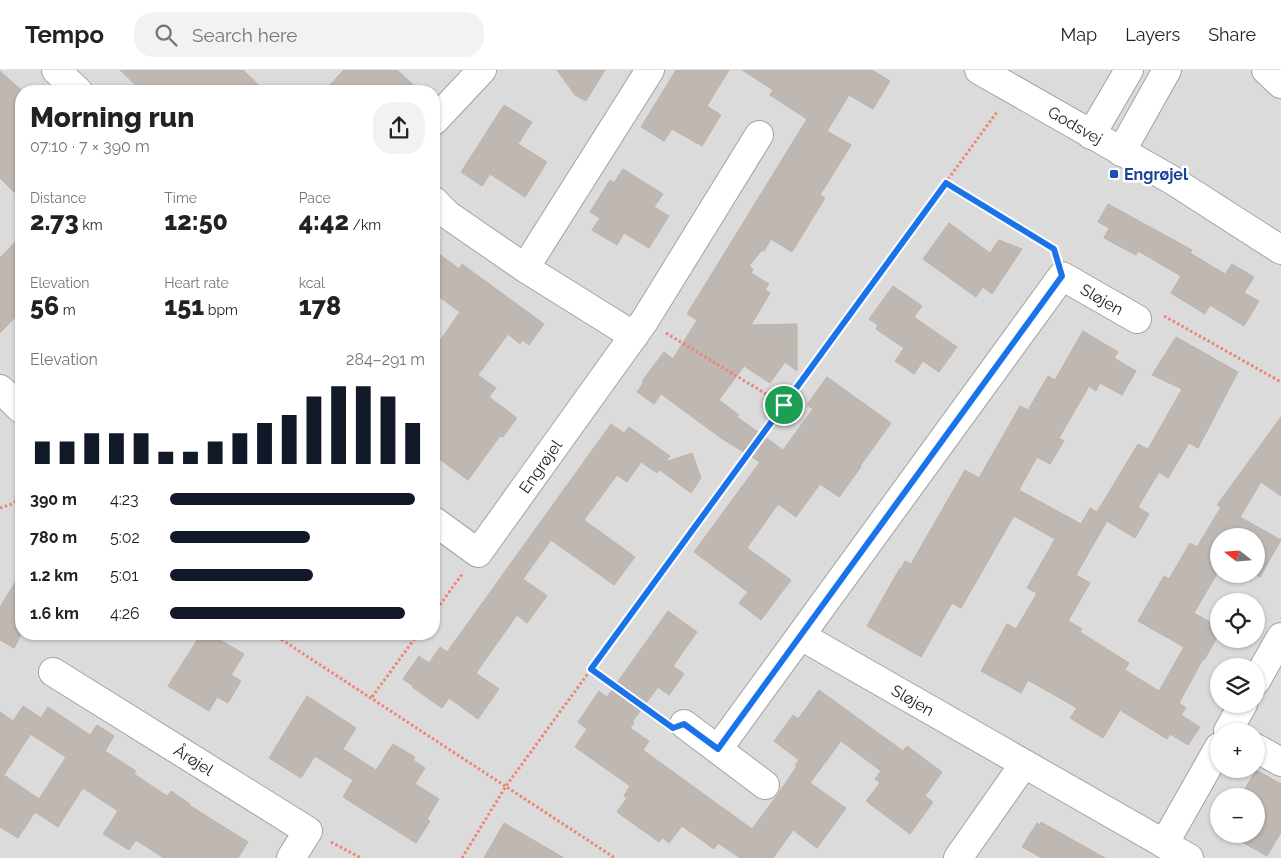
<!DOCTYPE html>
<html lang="en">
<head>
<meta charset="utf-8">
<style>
	:root { --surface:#fff; --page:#f2f2f2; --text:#222; --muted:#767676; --line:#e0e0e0; --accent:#111827 }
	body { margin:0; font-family:Raleway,sans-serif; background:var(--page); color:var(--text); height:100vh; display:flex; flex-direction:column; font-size:19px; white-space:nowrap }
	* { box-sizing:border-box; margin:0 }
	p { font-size:16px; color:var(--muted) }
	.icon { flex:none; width:28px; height:28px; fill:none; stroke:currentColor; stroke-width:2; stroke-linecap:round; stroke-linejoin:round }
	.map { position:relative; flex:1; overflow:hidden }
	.panel { position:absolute; left:15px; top:15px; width:425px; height:555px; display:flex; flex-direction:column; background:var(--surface); border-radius:20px; box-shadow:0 1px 4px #0004 }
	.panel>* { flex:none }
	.needle { width:32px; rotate:287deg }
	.buttons { position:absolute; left:1210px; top:458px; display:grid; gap:10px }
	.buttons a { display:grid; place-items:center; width:55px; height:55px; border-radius:50%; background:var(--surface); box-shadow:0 1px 4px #0004; font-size:25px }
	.pin { position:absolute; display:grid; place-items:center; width:42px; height:42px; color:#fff; margin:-21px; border:2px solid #fff; border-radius:50%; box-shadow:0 1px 5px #0007 }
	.round { display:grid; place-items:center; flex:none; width:52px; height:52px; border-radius:20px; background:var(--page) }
	.headline { display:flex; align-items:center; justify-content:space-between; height:85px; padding:0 15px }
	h1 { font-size:28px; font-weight:800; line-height:38px }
	.stats { display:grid; grid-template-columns:repeat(3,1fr); gap:8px; height:85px; padding:5px 15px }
	.stats div { display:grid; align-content:center }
	.stats b { font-size:25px; font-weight:800 }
	.stats small { font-size:14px; font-weight:400 }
	.stats p { font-size:14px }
	.chart { height:140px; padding:10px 15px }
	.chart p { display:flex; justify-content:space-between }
	.chart svg { width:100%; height:90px; margin-top:5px; stroke:var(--accent); stroke-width:6 }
	ul { padding:0 15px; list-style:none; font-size:16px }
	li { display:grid; grid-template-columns:80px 60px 1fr; align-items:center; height:38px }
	li i { height:12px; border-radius:6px; background:var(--accent) }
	header { display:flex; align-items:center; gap:30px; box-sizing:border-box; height:70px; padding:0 25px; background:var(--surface); border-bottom:1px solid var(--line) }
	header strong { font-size:24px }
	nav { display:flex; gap:28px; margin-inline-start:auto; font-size:18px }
	.search { width:350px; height:45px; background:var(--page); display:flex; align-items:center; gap:12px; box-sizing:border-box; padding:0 18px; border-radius:20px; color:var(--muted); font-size:19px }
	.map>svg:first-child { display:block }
</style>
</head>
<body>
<header>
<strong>Tempo</strong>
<div class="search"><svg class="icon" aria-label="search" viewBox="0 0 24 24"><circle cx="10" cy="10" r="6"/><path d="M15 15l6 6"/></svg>Search here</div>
<nav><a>Map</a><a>Layers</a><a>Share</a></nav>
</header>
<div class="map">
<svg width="1281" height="788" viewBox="0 0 1281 788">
	<rect width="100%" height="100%" fill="#eeebe5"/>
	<path fill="#dcdbdb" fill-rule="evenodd" d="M0,0h1281v788h-1281zM21,21h413v543h-413zM1219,466h37v38h-37zM1219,531h37v38h-37zM1219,596h37v38h-37zM1219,661h37v38h-37zM1219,726h37v38h-37z"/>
	<g fill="#beb7b2" stroke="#bfb3a8">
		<path d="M120,0h123l22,21h-123z"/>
		<path d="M344,0h53l23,21h-96z"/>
		<path d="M557,0h48l-19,31 -11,-6z"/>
		<path d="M676,0h53l-22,36 14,9 -19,31 -30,-17 -8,12 -23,-14z"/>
		<path d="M742,0h130l18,11 -17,28 -24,-14 -22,36 24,14 -31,50 5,3 -33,54 -21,-13 -7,12 -2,-1 -13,16 4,3 -2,4 18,11 -4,6 5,3 -19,32 46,-1v47l-12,-9 -15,21 -26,-17 -25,34 20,15 -2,2 46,33 30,-41 -6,-4 20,-28 64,46 -31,43 1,1 -22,30 -19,-13 -24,33 -18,-13 -31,44 44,32 -30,40 -22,-17 9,-11 -54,-40 66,-90 -39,-24 -60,-44 -7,10 -17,-12 7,-10 -2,-1 22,-29 9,7 24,-39 -10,-6 120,-195 -37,-24 3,-5z"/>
		<path d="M0,1l21,19v109l-21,-21z"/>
		<path d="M504,35l28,17 -14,22 29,18 -22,35 -35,-23 -8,12 -21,-14z"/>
		<path d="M623,99l40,25 -9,13 15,9 -20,32 -25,-15 -7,12 -25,-15 8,-12 -10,-6 20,-32 4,3z"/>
		<path d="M1108,134l84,46 -2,3 35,21 7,-10 22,13 -10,16 15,8 -15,25 -34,-21 -5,9 -34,-21 10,-17 -43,-25 -2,4 -32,-17 5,-10 -11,-6z"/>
		<path d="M949,153l41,30 9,-13 23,9 -30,45 -9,-7 -7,10 -53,-38z"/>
		<path d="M21,166v75l-21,22v-75z"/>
		<path d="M434,180l25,19 3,-5 82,60 -15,21 -7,-5 -2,4 -12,-10 -30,41 18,13 -7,9 28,21 -14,19 -3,-1 -32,44 -34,-25v-106l26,-37 -26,-19z"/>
		<path d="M893,216l29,20 -8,11 43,30 -18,25 -16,-11 -9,13 -19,-13 9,-13 -28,-19 2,-4 -9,-6z"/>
		<path d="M1083,261l35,21 -4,6 22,13 -14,24 -22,-12 -4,8 -7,-5 -30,52 5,3 -14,23 -13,-7 -18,33 62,34 9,-16 7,4 41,-68 10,5 34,-60 -30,-14 24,-38 62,35 -40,76 -9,-5 -21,35 -9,-6 -21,35 11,7 -14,24 -28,-17 -31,54 14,8 -22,38 14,8 -2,3 49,31 -4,7 34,21 25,-44 -46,-26 26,-45 5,3 21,-36 7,4 24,-40 -4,-2 64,-88v79l-20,-14 -21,35 41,23 -21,37 -6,-3h2v-38h-37v34l-25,43 25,14v7l-15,26 -1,-1 -24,44 7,5 -5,7 19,12 -12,18 -18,-11 -3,5 -47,-29 -17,28 -33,-20 7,-10 -49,-28 -7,13 -40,-22 26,-47 9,5 21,-36 -10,-5 28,-49 -41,-23 -53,92 -9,-5 -31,54 -54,-31 33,-58 1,1 4,-8 6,3 54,-94 14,8 41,-72 8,4 20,-34 7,4z"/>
		<path d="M611,354l13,9 5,-6 41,29 -5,6 27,-9 9,25 -10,15 -31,-23 -3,3 -16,-11 -14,20 -10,-7 -33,45 51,37 -21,28 -63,-45 -28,39 24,17 -20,27 -10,-8 -41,58 23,16 -21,30 -29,-21 -7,10 -30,-21 1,-1 -10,-7 16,-23 10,7 11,-16 7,5z"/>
		<path d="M21,503v62l-7,13 -14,-8v-33z"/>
		<path d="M668,541l29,21 -24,34 11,8 -15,21 -11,-8 -26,35 2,1 -4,5 19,13 -6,9 109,79 26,-35 19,-28 -2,-1 4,-5 -25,-19 19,-26 5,4 21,-29 84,61 4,-5 35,26 -17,24 8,6 -23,32 -44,-33 14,-18 -5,-4 6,-8 -40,-30 -31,42 36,25 -29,40 -24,-18 -20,28h-33l-22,-15 -4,6 -32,-23 -13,17 -6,-5 -4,4 -42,-30 10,-14 -3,-2 6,-10 -55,-39 12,-18 -9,-7 21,-31 8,6z"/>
		<path d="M201,564h9l34,20 -13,21 10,6 -13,22 -11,-6 -8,14 -41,-25z"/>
		<path d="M307,626l49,32 -13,21 33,21 17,-26 22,13 -2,3 12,8 -10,16 24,15 -12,20 3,2 -14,22 -73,-46 10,-17 -38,-24 -14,22 -32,-20z"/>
		<path d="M23,636l18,12 -37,57 35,24 27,-42 -36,-23 18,-27 42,28 7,-10 17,11 -9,15 31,20 -2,3 33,22 4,-5 19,13 -1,1 59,37 -10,16h-74l-28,-18 -7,10 -26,-16 15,-23 -35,-23 -25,39 -23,-15 -17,26 -18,-11v-115l13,9z"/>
		<path d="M1256,700l25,14v48l-14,24 -39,-22h28v-38h-19l2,-4 3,2z"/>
		<path d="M1041,752l64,36h-63l-20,-11 15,-24 3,2z"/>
		<path d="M504,753l60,35h-80z"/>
	</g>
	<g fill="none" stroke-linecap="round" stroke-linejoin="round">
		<g stroke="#a2a2a2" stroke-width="30">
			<g id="minor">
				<path d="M56,0l22,21"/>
				<path d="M1266,0l15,14"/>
				<path d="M434,51l48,-51"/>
				<path d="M1091,65l38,-65"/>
				<path d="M1121,82l46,-82"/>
				<path d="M434,131l14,14 77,53 109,68"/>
				<path d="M525,198l125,-198"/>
				<path d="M0,319l21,20"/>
				<path id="s1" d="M434,451l44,32 167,-233 114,-185"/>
				<path id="s2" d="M801,566l388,222"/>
				<path id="s3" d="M53,602l255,159 -17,27"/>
				<path d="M1256,611l25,-44"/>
				<path d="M684,654l81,61"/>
				<path d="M1228,661l15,-27"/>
				<path d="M1256,678l25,14"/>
				<path id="s4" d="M718,679l344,-473 75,43"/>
				<path d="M1164,774l55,-97"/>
				<path d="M958,788l66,-94"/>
			</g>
		</g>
		<g stroke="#a2a2a2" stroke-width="30">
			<g id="tertiary">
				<path id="s5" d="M979,0l193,110 109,70"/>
			</g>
		</g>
		<g stroke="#ef8475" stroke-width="3" stroke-dasharray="2.5 2.5" stroke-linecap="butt">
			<path d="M946,113l109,66v3"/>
			<path d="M1164,246l117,66"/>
			<path d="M666,263l118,72"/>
			<path d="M0,438l12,-4 9,-6"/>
			<path d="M434,543l29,-40"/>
			<path d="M273,564l342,224"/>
			<path d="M591,599l69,49"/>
			<path d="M372,627l46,-63"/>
			<path d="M331,772l30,16"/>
			<path d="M462,788l44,-72 491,-674"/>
		</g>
		<use href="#minor" stroke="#fff" stroke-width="28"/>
		<use href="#tertiary" stroke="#fff" stroke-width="28"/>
	</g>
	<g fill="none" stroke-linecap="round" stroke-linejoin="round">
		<g stroke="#fff" stroke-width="10">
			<path id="route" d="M946,113l108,66 8,27 -344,473 -34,-25 -11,4 -82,-59z"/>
		</g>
		<use href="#route" stroke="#1a73e8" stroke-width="6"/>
	</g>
	<rect fill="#1a4fb4" stroke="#fff" stroke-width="2" x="1109" y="99" width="10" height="10" rx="2.5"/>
	<g text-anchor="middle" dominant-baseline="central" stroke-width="5" stroke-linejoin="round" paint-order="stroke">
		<g font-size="16" fill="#1e1e1e" stroke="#fff">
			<text stroke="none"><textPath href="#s5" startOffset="111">Godsvej</textPath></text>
			<text stroke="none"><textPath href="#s4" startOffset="631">Sløjen</textPath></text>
			<text stroke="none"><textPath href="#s1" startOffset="161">Engrøjel</textPath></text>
			<text stroke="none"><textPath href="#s2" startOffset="129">Sløjen</textPath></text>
			<text stroke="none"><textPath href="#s3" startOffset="166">Årøjel</textPath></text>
		</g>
		<g font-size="16" font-weight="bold" fill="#164399" stroke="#fff" text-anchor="start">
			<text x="1124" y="104">Engrøjel</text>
		</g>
	</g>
</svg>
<div class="buttons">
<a><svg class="needle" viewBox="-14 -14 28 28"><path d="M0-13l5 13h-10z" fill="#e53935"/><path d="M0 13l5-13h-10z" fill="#767676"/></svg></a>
<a><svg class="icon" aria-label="locate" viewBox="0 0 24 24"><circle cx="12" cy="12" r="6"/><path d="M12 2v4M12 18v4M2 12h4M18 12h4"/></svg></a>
<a><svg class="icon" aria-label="layers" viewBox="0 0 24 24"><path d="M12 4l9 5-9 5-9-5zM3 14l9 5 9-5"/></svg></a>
<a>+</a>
<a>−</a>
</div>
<div class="pin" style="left:784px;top:335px;background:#1e9e55"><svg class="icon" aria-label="arrive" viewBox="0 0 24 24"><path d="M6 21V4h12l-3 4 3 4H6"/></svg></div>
<section class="panel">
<div class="headline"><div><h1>Morning run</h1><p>07:10 · 7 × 390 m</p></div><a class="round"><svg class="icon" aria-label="share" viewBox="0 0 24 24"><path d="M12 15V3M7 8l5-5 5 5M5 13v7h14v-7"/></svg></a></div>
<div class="stats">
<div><p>Distance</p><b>2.73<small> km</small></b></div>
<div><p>Time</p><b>12:50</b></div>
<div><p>Pace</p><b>4:42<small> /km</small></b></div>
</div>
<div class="stats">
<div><p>Elevation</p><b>56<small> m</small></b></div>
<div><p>Heart rate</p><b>151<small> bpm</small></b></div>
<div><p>kcal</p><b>178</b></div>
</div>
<div class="chart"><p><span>Elevation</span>284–291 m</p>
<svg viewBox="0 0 160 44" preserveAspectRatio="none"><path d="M5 44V33M15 44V33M25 44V29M35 44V29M45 44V29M55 44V38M65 44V38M75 44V33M85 44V29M95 44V24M105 44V20M115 44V11M125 44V6M135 44V6M145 44V11M155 44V24"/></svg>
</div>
<ul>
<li><b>390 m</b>4:23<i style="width:96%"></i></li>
<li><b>780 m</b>5:02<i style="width:55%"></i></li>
<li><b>1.2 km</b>5:01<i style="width:56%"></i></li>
<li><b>1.6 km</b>4:26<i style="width:92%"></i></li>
</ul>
</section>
</div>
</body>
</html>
